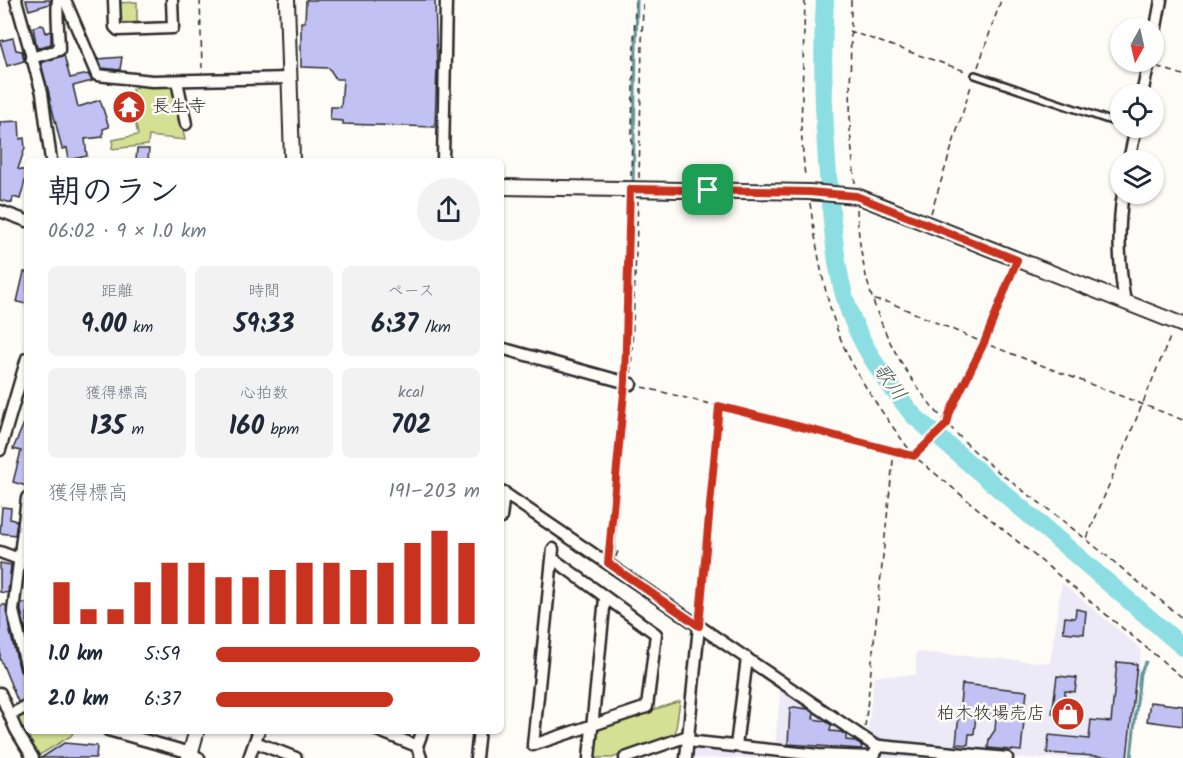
<!DOCTYPE html>
<html lang="ja">
<head>
<meta charset="utf-8">
<style>
	:root { --surface:#fff; --page:#f2f2f3; --text:#1f2937; --muted:#747a83; --accent:#c8321e }
	body { margin:0; font-family:Kalam,"Klee One",sans-serif; background:var(--page); color:var(--text); height:100vh; display:flex; flex-direction:column; font-size:22px; white-space:nowrap }
	* { box-sizing:border-box; margin:0 }
	p { font-size:20px; color:var(--muted) }
	.icon { flex:none; width:33px; height:33px; fill:none; stroke:currentColor; stroke-width:2; stroke-linecap:round; stroke-linejoin:round }
	.map { position:relative; flex:1; overflow:hidden }
	.drawer { position:absolute; left:24px; top:158px; width:480px; height:576px; display:flex; flex-direction:column; background:var(--surface); border-radius:9px; box-shadow:0 2px 4px #0004 }
	.drawer>* { flex:none }
	.needle { width:39px; rotate:188deg }
	.controls { position:absolute; left:1110px; top:18px; display:grid; gap:12px }
	.controls a { display:grid; place-items:center; width:54px; height:54px; border-radius:50%; background:var(--surface); box-shadow:0 2px 4px #0004; font-size:30px }
	.pin { position:absolute; display:grid; place-items:center; width:51px; height:51px; color:#fff; margin:-26px; border-radius:12px; box-shadow:0 3px 9px #0006 }
	.round { display:grid; place-items:center; flex:none; width:63px; height:63px; border-radius:32px; background:var(--page) }
	.head { display:flex; align-items:center; justify-content:space-between; height:102px; padding:0 24px }
	h1 { font-size:33px; font-weight:700; line-height:45px }
	.metrics { display:grid; grid-template-columns:repeat(3,1fr); gap:9px; height:102px; padding:6px 24px }
	.metrics div { display:grid; align-content:center; border-radius:9px; background:var(--page); text-align:center }
	.metrics b { font-size:26px; font-weight:700 }
	.metrics small { font-size:16px; font-weight:400 }
	.metrics p { font-size:16px }
	.chart { height:168px; padding:12px 24px }
	.chart p { display:flex; justify-content:space-between }
	.chart svg { width:100%; height:108px; margin-top:6px; stroke:var(--accent); stroke-width:6 }
	ul { padding:0 24px; list-style:none; font-size:20px }
	li { display:grid; grid-template-columns:96px 72px 1fr; align-items:center; height:45px }
	li i { height:15px; border-radius:8px; background:var(--accent) }
	.map>svg:first-child { display:block }
</style>
</head>
<body>
<div class="map">
<svg width="1183" height="758" viewBox="0 0 1183 758">
	<rect width="100%" height="100%" fill="#fdfcf7"/>
	<filter id="ink" filterUnits="userSpaceOnUse"><feTurbulence type="fractalNoise" baseFrequency=".0167" numOctaves="2"/><feDisplacementMap in="SourceGraphic" scale="12" xChannelSelector="R" yChannelSelector="G"/><feConvolveMatrix kernelMatrix="1 2 1 2 8 2 1 2 1" color-interpolation-filters="sRGB"/></filter>
	<g filter="url(#ink)">
		<path fill="#ebeaf6" d="M1062,583l79,66 -12,109h-438v-12l83,11 7,-72 86,56 7,-65 42,-1v-23l134,11z"/>
		<g fill="#d4e194" stroke="#808660" stroke-width="1.5">
			<path d="M137,2v25h-17l-2,-24z"/>
			<path d="M136,83l37,1 12,56 -36,-4 -1,9 -36,4 1,-9 25,-5 -7,-34 3,-1 -2,-11 5,-2z"/>
			<path d="M680,701l-5,34 -63,23h-19l2,-29z"/>
			<path d="M27,711v19l47,1 -3,5 -33,20 -22,-39z"/>
		</g>
		<g fill="none" stroke-linecap="round" stroke-linejoin="round">
			<g stroke="#659699" stroke-width="3">
				<path d="M633,186l4,-186"/>
				<path d="M501,484l43,30"/>
				<path d="M613,562l15,-191 4,-179"/>
				<path d="M1131,758l9,-85 6,-11"/>
			</g>
			<path stroke="#8cdee2" stroke-width="18" d="M825,0c-4,67 -1,134 5,200 4,41 7,83 23,121 15,36 37,66 61,95l269,231"/>
		</g>
		<g fill="#c2c1f3" stroke="#2b2b2b" stroke-width="1.5">
			<path d="M26,0h24v4l-21,6z"/>
			<path d="M306,0h129l2,66 -2,61 -92,-3v-3l-13,-1 1,-13h10l2,-28h-7l-7,-11 -28,-1v-45h4z"/>
			<path d="M41,25l3,1 2,7 5,-2v13l-14,4 -4,-21z"/>
			<path d="M13,38l3,12 6,1 2,10 -17,5 -7,-25z"/>
			<path d="M64,55l6,23 18,-4 4,7 -19,5 5,21 22,-7 9,27 -6,2v8l-18,2 2,17 -18,4 -2,-12 -5,1 -21,-86z"/>
			<path d="M122,57l-2,13 -18,-2 -4,-9z"/>
			<path d="M19,121l1,18 4,-1 1,10 -7,21 9,2v3l-7,25 -7,-2 -1,6 -12,-3v-78z"/>
			<path d="M137,149h12l-1,11h-12z"/>
			<path d="M24,272h3v32l-10,-2z"/>
			<path d="M25,421h2l-1,65 -13,-4 8,-31 -8,-2z"/>
			<path d="M2,507l9,1 -1,11 7,2 -2,14 -15,-2z"/>
			<path d="M0,563l11,2 -3,28 -8,-1z"/>
			<path d="M21,603h6v32l-6,-24z"/>
			<path d="M3,605h3l3,23 11,43 7,7 -5,4 5,17 -9,3 -18,-44v-52z"/>
			<path d="M1076,609l10,2 -2,23 -21,-2 2,-15 10,1z"/>
			<path d="M1117,662l20,2 -10,94 -80,-5 2,-18 40,4 2,-19 20,2z"/>
			<path d="M1057,676l20,2 -2,14 -10,-1 -2,24 -11,-1z"/>
			<path d="M962,684l65,7 -6,60 -33,-3 1,-9 6,-9 1,-13 -20,-2 -2,19h-5l-1,11 -12,-1z"/>
			<path d="M1150,702l33,4v20l-36,-5z"/>
			<path d="M794,707l14,2 6,4 -1,6 12,2 6,4 -1,6 11,1 5,3v5l8,1 8,5 -1,3 -73,-5 2,-36z"/>
			<path d="M64,743l33,3 -1,12h-55z"/>
		</g>
		<g fill="none" stroke-linecap="round" stroke-linejoin="round">
			<g stroke="#2b2b2b" stroke-width="10">
				<path id="lane" d="M975,75l145,49"/>
			</g>
			<g stroke="#2b2b2b" stroke-width="15">
				<g id="street">
					<path d="M16,0l26,93 9,67"/>
					<path d="M65,0l32,75 55,6 136,-3"/>
					<path d="M114,0l1,27 3,3 55,-2 -1,-28"/>
					<path d="M1154,38l7,-38"/>
					<path d="M31,58l28,-8c0,-11 -3,-43 -1,-50"/>
					<path d="M177,81l9,43"/>
					<path d="M1142,94l7,-32"/>
					<path d="M443,160l3,-160"/>
					<path d="M1129,160l7,-32"/>
					<path d="M1123,194c-6,37 -4,72 2,109"/>
					<path d="M0,211l27,10"/>
					<path d="M501,348l130,36"/>
					<path d="M0,450l27,-92"/>
					<path d="M501,491l198,135 -13,132"/>
					<path d="M27,498l-14,113 14,58"/>
					<path d="M501,518l3,-26"/>
					<path d="M0,552l27,10"/>
					<path d="M552,558l104,76 -9,73 -114,38 20,-196"/>
					<path d="M699,626l178,121 3,-1"/>
					<path d="M0,693l16,37 17,28"/>
					<path d="M10,715l17,-9"/>
					<path d="M108,730l83,23 8,5"/>
					<path d="M377,730l40,16"/>
					<path d="M687,741l131,14 54,2 8,-11 127,12"/>
					<path d="M255,742l41,16"/>
					<path d="M736,746l11,-88"/>
					<path d="M249,758l10,-28"/>
					<path d="M421,758l-4,-12 6,-16"/>
					<path d="M476,758l3,-28"/>
					<path d="M589,758l16,-160"/>
					<path d="M625,758l63,-22"/>
				</g>
			</g>
			<g stroke="#2b2b2b" stroke-width="18">
				<g id="secondary">
					<path d="M287,0l5,160"/>
					<path d="M501,187l308,5 48,4 326,129"/>
					<path d="M189,758l8,-28"/>
				</g>
			</g>
			<g stroke="#2b2b2b" stroke-width="1.5" stroke-dasharray="6 4.5" stroke-linecap="butt">
				<path d="M200,0l2,68"/>
				<path d="M805,0l-4,128 4,50"/>
				<path d="M851,0l-1,131 5,52"/>
				<path d="M849,31l119,41"/>
				<path d="M978,67l23,-67"/>
				<path d="M1158,67l25,8"/>
				<path d="M631,176l4,-176"/>
				<path d="M639,178l4,-178"/>
				<path d="M810,203c7,48 15,100 34,144 18,39 45,75 70,109l269,222"/>
				<path d="M857,209c4,109 55,191 138,260 22,18 46,34 68,52 41,32 80,65 120,98"/>
				<path d="M931,213l41,-130"/>
				<path d="M874,300l17,3 93,40 199,77"/>
				<path d="M625,371l5,-169"/>
				<path d="M631,373l7,-172"/>
				<path d="M642,387l272,68"/>
				<path d="M915,455l32,-30 3,-13 34,-69 28,-71"/>
				<path d="M1087,538l84,-203"/>
				<path d="M609,550l15,-156"/>
				<path d="M616,557l2,-6"/>
				<path d="M700,613l19,-207"/>
				<path d="M865,727l29,-276"/>
			</g>
			<use href="#lane" stroke="#fdfcf7" stroke-width="5"/>
			<use href="#street" stroke="#fdfcf7" stroke-width="10"/>
			<use href="#secondary" stroke="#fdfcf7" stroke-width="14"/>
		</g>
	</g>
	<g fill="none" stroke-linecap="round" stroke-linejoin="round" filter="url(#ink)">
		<g stroke="#fff" stroke-width="12">
			<path id="route" d="M630,189l179,3 47,4 161,64 -33,83 -34,69 -3,12 -33,32 -195,-50 -20,220 -91,-63 17,-181z"/>
		</g>
		<use href="#route" stroke="#c8321e" stroke-width="8"/>
	</g>
	<defs>
		<g id="temple-disc" transform="scale(1.725)"><circle r="9.5" fill="#c8321e" stroke="#fdfcf7"/><path d="M0-6L5-2H3V0L6.5 2.5H4V6H1.5V3h-3V6H-4V2.5H-6.5L-3 0V-2H-5Z" fill="#fff"/></g>
		<g id="shop-disc" transform="scale(1.725)"><circle r="9.5" fill="#c8321e" stroke="#fdfcf7"/><path d="M-5-2.5h2.3a2.7 3.5 0 0 1 5.4 0H5L5.5 6h-11ZM-1.5-2.5h3a1.5 2.3 0 0 0-3 0Z" fill="#fff"/></g>
	</defs>
	<g fill-rule="evenodd">
		<use href="#temple-disc" x="129" y="107"/>
		<use href="#shop-disc" x="1068" y="714"/>
	</g>
	<g text-anchor="middle" dominant-baseline="central" stroke-width="5" stroke-linejoin="round" paint-order="stroke">
		<g font-size="18" fill="#2b2b2b" stroke="#fdfcf7" text-anchor="start">
			<text x="152" y="107">長生寺</text>
			<text x="1045" y="714" text-anchor="end">柏木牧場売店</text>
		</g>
		<g font-size="20" font-style="italic" fill="#435859" stroke="#fdfcf7">
			<text transform="translate(889 383) rotate(54)">歌川</text>
		</g>
	</g>
</svg>
<div class="controls">
<a><svg class="needle" viewBox="-14 -14 28 28"><path d="M0-13l5 13h-10z" fill="#e53935"/><path d="M0 13l5-13h-10z" fill="#747a83"/></svg></a>
<a><svg class="icon" aria-label="locate" viewBox="0 0 24 24"><circle cx="12" cy="12" r="6"/><path d="M12 2v4M12 18v4M2 12h4M18 12h4"/></svg></a>
<a><svg class="icon" aria-label="layers" viewBox="0 0 24 24"><path d="M12 4l9 5-9 5-9-5zM3 14l9 5 9-5"/></svg></a>
</div>
<div class="pin" style="left:708px;top:190px;background:#1e9e55"><svg class="icon" aria-label="arrive" viewBox="0 0 24 24"><path d="M6 21V4h12l-3 4 3 4H6"/></svg></div>
<section class="drawer">
<div class="head"><div><h1>朝のラン</h1><p>06:02 · 9 × 1.0 km</p></div><a class="round"><svg class="icon" aria-label="share" viewBox="0 0 24 24"><path d="M12 15V3M7 8l5-5 5 5M5 13v7h14v-7"/></svg></a></div>
<div class="metrics">
<div><p>距離</p><b>9.00<small> km</small></b></div>
<div><p>時間</p><b>59:33</b></div>
<div><p>ペース</p><b>6:37<small> /km</small></b></div>
</div>
<div class="metrics">
<div><p>獲得標高</p><b>135<small> m</small></b></div>
<div><p>心拍数</p><b>160<small> bpm</small></b></div>
<div><p>kcal</p><b>702</b></div>
</div>
<div class="chart"><p><span>獲得標高</span>191–203 m</p>
<svg viewBox="0 0 160 44" preserveAspectRatio="none"><path d="M5 44V27M15 44V38M25 44V38M35 44V27M45 44V19M55 44V19M65 44V25M75 44V25M85 44V22M95 44V19M105 44V19M115 44V22M125 44V19M135 44V11M145 44V6M155 44V11"/></svg>
</div>
<ul>
<li><b>1.0 km</b>5:59<i style="width:100%"></i></li>
<li><b>2.0 km</b>6:37<i style="width:67%"></i></li>
</ul>
</section>
</div>
</body>
</html>
